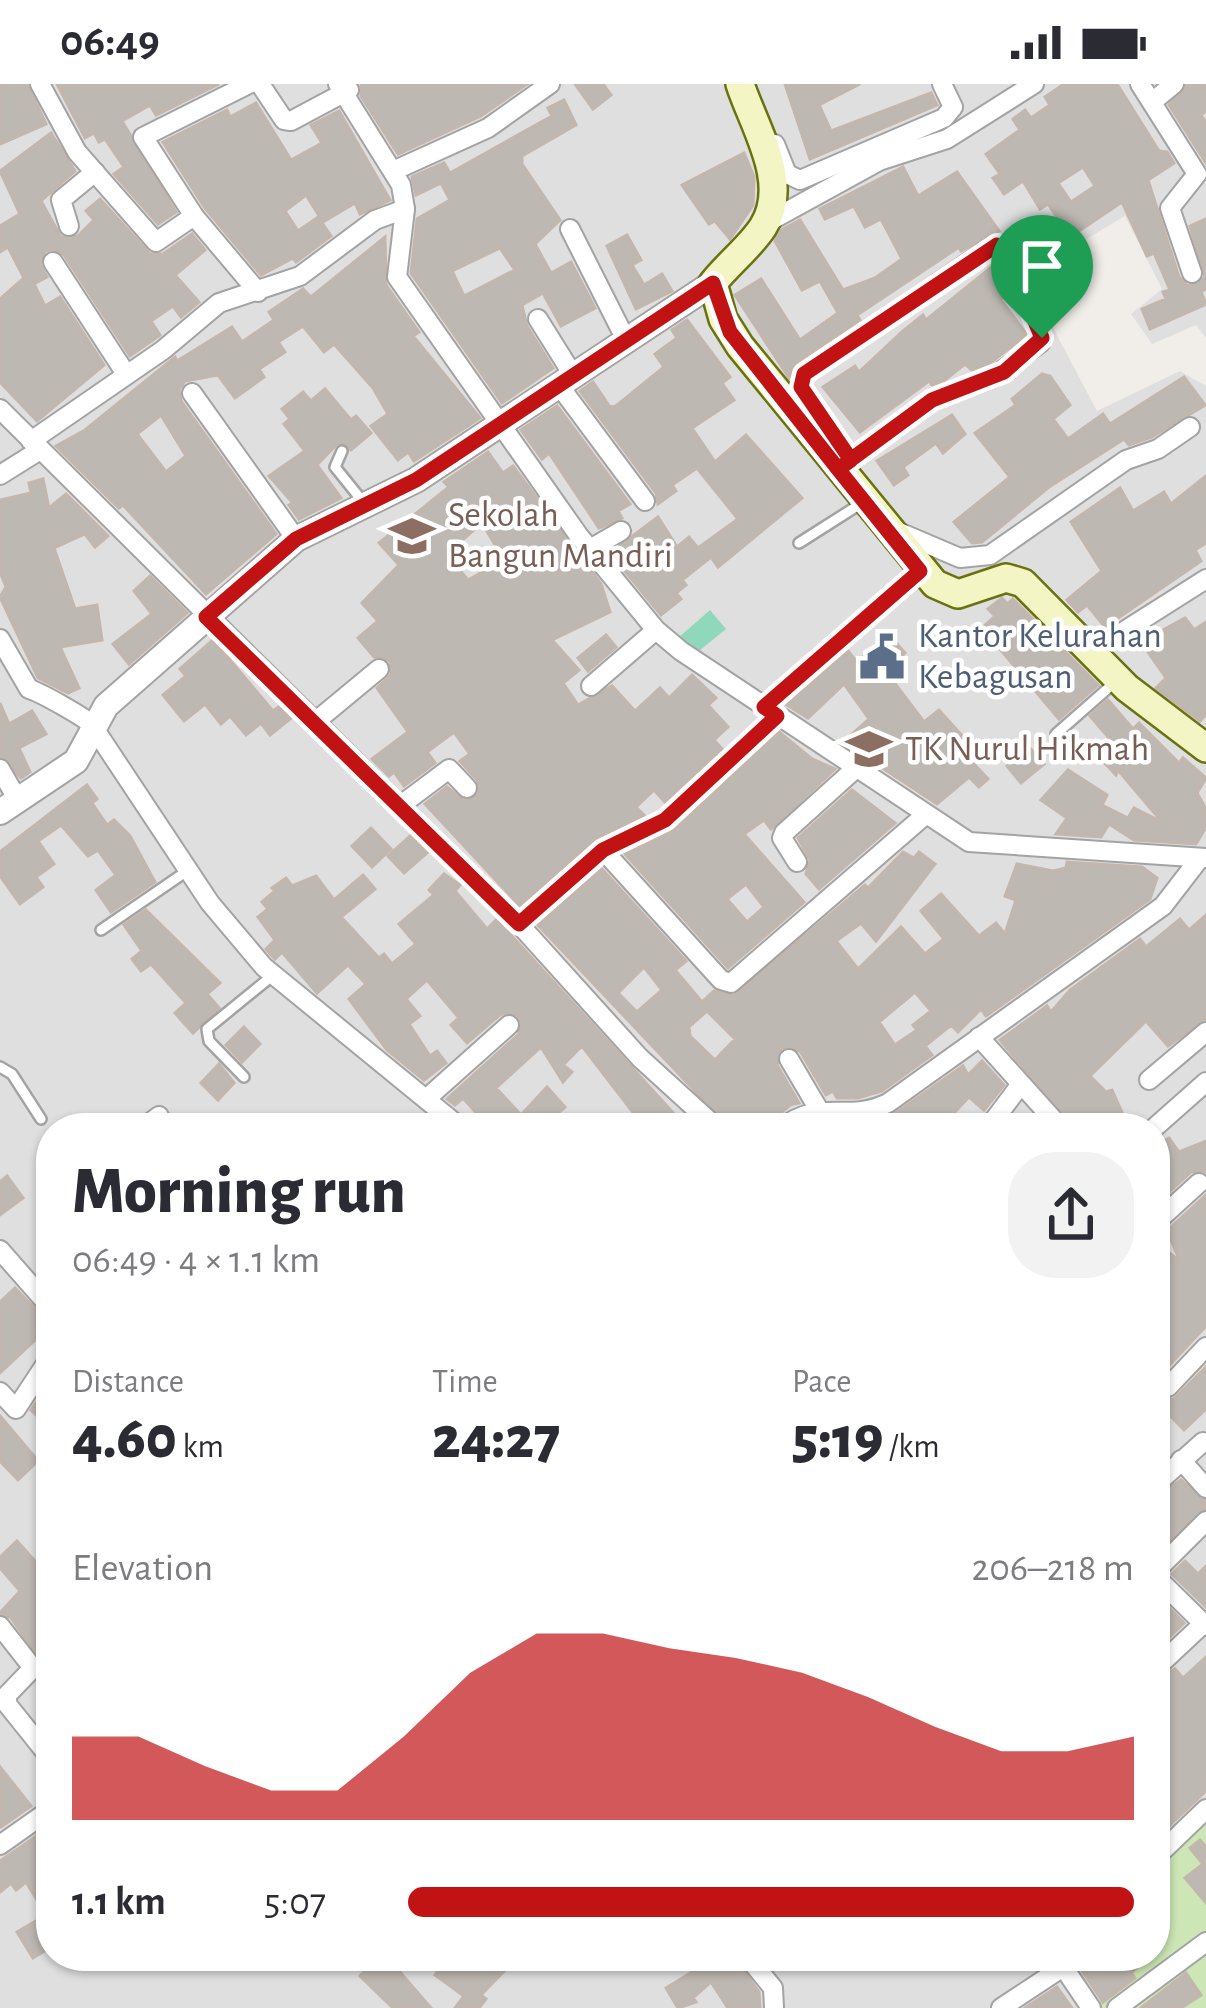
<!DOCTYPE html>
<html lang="en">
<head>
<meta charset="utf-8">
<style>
	:root { --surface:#fff; --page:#f2f2f3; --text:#2b2b33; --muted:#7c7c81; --accent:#c11214 }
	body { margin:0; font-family:"Alegreya Sans",sans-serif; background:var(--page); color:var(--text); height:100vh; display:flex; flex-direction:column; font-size:45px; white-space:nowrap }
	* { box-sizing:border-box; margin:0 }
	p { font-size:39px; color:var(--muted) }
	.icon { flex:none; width:66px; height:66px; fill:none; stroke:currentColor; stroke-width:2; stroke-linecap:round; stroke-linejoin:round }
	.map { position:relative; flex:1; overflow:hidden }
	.details { position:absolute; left:36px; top:1029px; width:1134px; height:858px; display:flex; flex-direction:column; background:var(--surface); border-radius:48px; box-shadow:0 3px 9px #0004 }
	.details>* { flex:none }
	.pin { position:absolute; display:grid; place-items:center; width:102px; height:102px; color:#fff; margin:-123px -51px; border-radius:50% 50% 50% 0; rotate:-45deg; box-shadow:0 0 12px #0007 }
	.pin .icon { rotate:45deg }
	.round { display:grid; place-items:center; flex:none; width:126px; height:126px; border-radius:48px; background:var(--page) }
	.head { display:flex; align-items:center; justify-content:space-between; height:204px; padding:0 36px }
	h1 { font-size:66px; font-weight:800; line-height:90px }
	.figures { display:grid; grid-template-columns:repeat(3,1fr); gap:18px; height:204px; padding:12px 36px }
	.figures div { display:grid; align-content:center }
	.figures b { font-size:60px; font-weight:800 }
	.figures small { font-size:33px; font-weight:400 }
	.figures p { font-size:33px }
	.chart { height:336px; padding:24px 36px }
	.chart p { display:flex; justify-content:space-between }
	.chart svg { width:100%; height:216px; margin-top:12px; fill:var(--accent); opacity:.7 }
	ul { padding:0 36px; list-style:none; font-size:39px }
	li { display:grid; grid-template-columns:192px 144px 1fr; align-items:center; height:90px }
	li i { height:30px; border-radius:15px; background:var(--accent) }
	.status { display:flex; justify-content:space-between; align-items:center; height:84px; padding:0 60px; background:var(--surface); direction:ltr }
	.status svg { height:33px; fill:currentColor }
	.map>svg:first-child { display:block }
</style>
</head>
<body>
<div class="status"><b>06:49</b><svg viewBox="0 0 49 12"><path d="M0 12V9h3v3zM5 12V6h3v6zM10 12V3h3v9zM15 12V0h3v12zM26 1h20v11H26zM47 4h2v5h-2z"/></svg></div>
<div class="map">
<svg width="1206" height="1924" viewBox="0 0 1206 1924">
	<rect width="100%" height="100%" fill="#f1eee9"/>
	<path fill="#e0dfdf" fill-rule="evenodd" d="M0,0h1206v254l-10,-13 -44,19 -21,-30 31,-25 -37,-73 -45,27 10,18 -57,29 64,121 83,-40 26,15v1622h-1206zM51,1044h1104v828h-1104z"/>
	<path fill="#cde6b5" d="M1206,1732v192h-113l55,-52h7v-94z"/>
	<path fill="#8fd8bb" d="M710,526l16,19 -33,27 -15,-18z"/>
	<g fill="#beb8b2" stroke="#c2b6ad" stroke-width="3" fill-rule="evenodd">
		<path d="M0,0h27l19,40 -46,20z"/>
		<path d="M57,0h162l-63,31 -6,-10 -28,16 54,91 -18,12 -44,-50 10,-7 -19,-28 -6,3 -5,-9 -9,5z"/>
		<path d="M361,0h166l-46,32 -83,38 -37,-58z"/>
		<path d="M575,0h28l8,11 -18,14z"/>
		<path d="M785,0h75l-41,21 12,26 100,-38 6,12 -127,54z"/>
		<path d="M1064,0h53l42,67 8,1 7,11 -26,17 31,97 9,9 17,-9 -15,-51 16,-7v70l-5,3 5,12 -56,25 -8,-20 24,-10 -3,-7 7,-2 -16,-37 -7,3 -25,-54 -52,35 11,21 -28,15 -11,-20 25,-21 -19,-28 -8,5 -17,-28 -19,13 -11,-16 7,-4 -14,-20 34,-24 -7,-11 12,-9 6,8 19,-13 -5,-8zM1083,83l12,19 -24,16 -13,-19z"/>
		<path d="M1187,0h19v27l-5,4 5,7v41l-37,-58z"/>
		<path d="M564,16l12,25 -54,31v8l38,56 -25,24 16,29 20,-11 24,46 -34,18 -18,-33 -21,12 5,21 26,42 -51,35 -91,-130 6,-54 33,-19 -9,-17 -25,12 -4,-18 32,-14 6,10 102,-57 -4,-8zM500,164l15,22 -51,26 -12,-25z"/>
		<path d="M256,19l35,57 31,-17 -11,-18 28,-14 51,89 -30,14 -5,-11 -32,19 -17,-27 -21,16 13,20 20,-14 13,19 -35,26 -3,-4 -32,17 -56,-67 -42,-66 64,-32 3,7z"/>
		<path d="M51,49l24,38 -34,30 20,36 17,-1 16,-16 -8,-9 14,-12 50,55h13l29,-20 13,16 -30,25 24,27 -18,15 -8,-11 -22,15 9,14 -30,21 -66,-101 -11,-6 -8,2 -5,13 7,13 -13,7 11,22 15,-9 44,68 -67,56 -37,-39v-83l24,-21 -16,-31 -8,5v-26l20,-12 -20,-43z"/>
		<path d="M744,69l10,24 -1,28 -23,34 -15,-18 -6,3 -27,-39z"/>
		<path d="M903,83l15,29 39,-24 42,59 -38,20 -2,-4 -102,68 3,5 -64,43 -7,15 -54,-83 26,-16 39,61 38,-27 -18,-32 -18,9 -27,-49 6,-11 19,-10 43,70 32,-12 27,-19 -21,-40 -16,8 -11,-21 -29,13 -5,-10z"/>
		<path d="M627,151l14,25 -9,5 12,20 18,-11 10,17 -36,18 -29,-63z"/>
		<path d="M385,153l1,48 33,47 -6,4 67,82 -66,43 -6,-9 -10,8 -27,-34 17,-12 -15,-26 -39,-44 -10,8 -21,-26 -25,16 7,10 -26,17 5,8 -29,21 -17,-23 -33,6 -6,8 2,12 95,133 -70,60 -83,-89 -4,3 -63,-62 29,-16 90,-73 2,4 55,-34 10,15 32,-22 -5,-8 34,-23 8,8zM161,331l25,41 -20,16 -29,-38z"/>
		<path d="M994,181l12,24 -5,11 26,35 -41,31 -13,5 -8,-7 -20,16 -13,5 -3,-4 -69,51 -37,-45 32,-21 4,6 44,-41 20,-16 3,5z"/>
		<path d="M687,236l43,57 -8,6 12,17 -42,28 23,34 31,-27 56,63 -84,69 -7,-10 -29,23 4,5 -10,8 5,6 -20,16 -51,-62 48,-36 19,30 12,-10 9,11 40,-29 -41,-51 -25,17 4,6 -18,13 -2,-11 -76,-102 13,-9 17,25 6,-1 48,-39 -9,-13 22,-16 -5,-8z"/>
		<path d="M1042,290l8,2 20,29 -17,14 15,20 35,-25 7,10 74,-47 21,28 -53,32 -23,8 -5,-6 -75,48 -67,55 -10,1 -18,-21 56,-45 -35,-44 41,-28 -4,-6z"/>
		<path d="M325,305l26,31 5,-4 15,17 -20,17 -13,-7 -21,22 24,33 -42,21 -10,-14 4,-2 -24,-27 36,-25 -21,-27 6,-5 -8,-10 21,-17 8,9z"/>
		<path d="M557,322l73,98 -12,7 4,7 -23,10 -50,-75 -7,6 -21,-29z"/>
		<path d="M952,331l13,19 -22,19 -7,-10 -33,24 5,8 -14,10 -17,-24z"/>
		<path d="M488,368l15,21 10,-7 88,118 9,28 -58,28 27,30 -16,13 15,22 34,-19 23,25 25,-23 9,10 23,-23 24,23 -8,7 20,22 -14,13 8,9 -57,53 -11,-12 -18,17 8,8 -49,24 -75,67 -95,-102 22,-17 17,14 15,-8 -2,-13 -17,-19 10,-7 -16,-22 -27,20 8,11 -31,23 -10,-14 -5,4 -17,-17 36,-27 -31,-44 14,-13 -1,-14 -16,-4 -16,-19 20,-17 -16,-18 37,-38 -20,-22 70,-56 -5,-5zM482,439l22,37 -36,20 -22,-26z"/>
		<path d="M1206,392v67l-11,7 6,11 -96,66 -18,-22 -9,7 -11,-12 35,-29 -31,-49 49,-34 13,23 31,-19 7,12z"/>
		<path d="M43,395l6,29 17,-14 42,42 -13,11 -10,-13 -31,14 21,61 22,-4 5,35 -42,7 19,41 -11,5 -30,-15 -38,-81 6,-10 -6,-15v-72l31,-7 -2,-10z"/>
		<path d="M150,492l37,37 -58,51 -16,-20 39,-30 -18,-23z"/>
		<path d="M1002,514l5,6 6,-5 85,86 -39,34 -77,-91 13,-12 -7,-7z"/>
		<path d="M1185,534l9,12 12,-8v93l-6,6 -44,-33 10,-10 -25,-36z"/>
		<path d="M606,551l10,12 -28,24 -10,-13z"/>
		<path d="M889,551l16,18 -10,9 6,6 -11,9 34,45 15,-12 36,40 -8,7 21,22 -9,8 -10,-10 -32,27 -94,-62 26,-23 -25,-35 -36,34 -21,-13 61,-54 9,11z"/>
		<path d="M213,556l60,71 7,-5 11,12 -21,17 -9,-12 -15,12 -16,-19 -9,8 -16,-20 -21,17 -21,-26 23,-19 -6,-7z"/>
		<path d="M1108,616l25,29 6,-6 40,40 4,-5 23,20 -9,15 9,16v18l-10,17 -62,-4 -25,-16 -8,13 -45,-3 11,-16 -26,-18 27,-30 39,25 -5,10 26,13 6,-10 28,14 -44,-52 -2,5 -16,-17 14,-14 -24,-28z"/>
		<path d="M0,619l9,21 23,-13 14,23 -27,14 11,24 -9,6 -21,-22z"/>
		<path d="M779,648l33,27 23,10 -64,60 -7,-9 -20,14 60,68 -76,66 -103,-114 49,-24zM746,800l18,23 -17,15 -20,-23z"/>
		<path d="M1029,663l15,17 -23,19 -14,-17z"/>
		<path d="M87,701l10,14 -5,4 15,22 7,-5 16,16 25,46 -44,30 -15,-22 20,-15 -18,-25 -10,6 -27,-31 -23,16 16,23 -18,13 7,10 -23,17 -20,-28v-24z"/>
		<path d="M852,706l43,33 -76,66 -13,-15 4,-14 -12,-22z"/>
		<path d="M371,744l20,21 -19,18 -20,-21z"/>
		<path d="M410,752l17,17 -23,20 -16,-17z"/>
		<path d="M903,768l11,6 5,-6 16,12 -59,77 -15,-18 -25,18 22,28 43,-42 24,27 19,-15 -23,-28 20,-17 38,42 17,-13 9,11 11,-34 -11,-4 12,-32 36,7 13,-3 1,-6 75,5 15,11 -7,21 -164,117 -5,-7 -23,23 -7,-7 -26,21 7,9 -50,36 -24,7h-21l-4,-7 -7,4 -26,-44 -19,-3 -4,17 22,38 -9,2 -27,23h-33l-192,-203 64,-56 84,92 -11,9 27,32 12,-11 19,5 132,-111 3,3zM644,883l18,23 -25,22 -19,-19zM915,908l16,19 -18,14 4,5 -22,15 -16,-23zM707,927l28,28 -20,21 -25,-24 -1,-9z"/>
		<path d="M444,790l16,11 -5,6 32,38 9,-9 13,13 178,195h-42l-63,-82 -19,19 9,7 -9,10 -22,-35 -45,41 25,27 26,-28 18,20 -24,21h-31l-5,-8 -15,8 -27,-30 -8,7 -8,-6 72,-65 -1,-19 -17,-1 -34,29 -16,-18 8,-7 -32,-38 -21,19 14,17 -11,8 21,32 7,-5 9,12 -22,17 -37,-30 -38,-51 17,-15 -18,-19 -31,28 -35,-41 -7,7 -9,-10 9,-9 -17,-23 10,-8 -6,-7 13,-11 -3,-3 14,-10 6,8 24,-10 18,24 29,-25 12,14 -34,28 38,41 5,-4 8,10 24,-20 -17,-20 35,-29 -5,-5z"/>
		<path d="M146,826l74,73 -13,11 12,14 -26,25 -18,-20 11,-10 -35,-39 -10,7 -9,-12 10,-8 -18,-26z"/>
		<path d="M1206,831v104l-38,27 -22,-25 -56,55 16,16 6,-2 17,38h-55l-74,-88 47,-34 4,6 19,-22 70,-51 6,8 34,-28 9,11z"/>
		<path d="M244,943l16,17 -18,18 -16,-17z"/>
		<path d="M982,977l22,24 -20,25 -15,-13 -16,17 13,14 -112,-3 39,-10 70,-49 5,9z"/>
		<path d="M219,980l15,19 -16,17 -17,-17z"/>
		<path d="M1169,1054l10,14 27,-11v31h-15l-36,33v-58z"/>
		<path d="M7,1092l16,22 -23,17v-33z"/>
		<path d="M1206,1111v131l-44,47h-7v-35l11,-12 -11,-8v-76l25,19 -13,-30z"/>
		<path d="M15,1204l36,37 -51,48v-71z"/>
		<path d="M1206,1283v42l-22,21 -29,-30 19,-1z"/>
		<path d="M51,1297v48l-20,-19z"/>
		<path d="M0,1332l38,45 -20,19 -18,-19z"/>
		<path d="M1181,1396l25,21v7l-51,45v-55z"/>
		<path d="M17,1457l34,38v96l-40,-57 -11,-5 20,-22 -20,-23v-11z"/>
		<path d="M1185,1477l13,13 8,-8v41l-34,-33z"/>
		<path d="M1158,1513l26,26 -29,28v-51z"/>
		<path d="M1206,1573v134l-51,48v-131l12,-11 -12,-15 20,-13 8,9z"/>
		<path d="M0,1683l31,39 -30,21 -1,-1z"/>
		<path d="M51,1742v121l-18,11 -16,-26 29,-17 -20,-33 -10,8 -5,-7 -11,9v-31z"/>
		<path d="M1200,1756l6,7v56l-21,-25 18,-14 -13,-16z"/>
		<path d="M380,1872h6l45,52h-38l-33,-32z"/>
		<path d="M423,1872h72l12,12 -26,27 5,4 -7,9h-24l9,-12 -29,-21 3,-4z"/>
		<path d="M701,1872h32l26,36 1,16h-32l-17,-26 -18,16 3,4 -18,6 -12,-20 31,-19 -5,-5z"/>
		<path d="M1072,1872h78l-19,17 4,5 -32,24z"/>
		<path d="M1186,1889l15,22 -20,13h-40z"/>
		<path d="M1057,1903l15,21h-47z"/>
	</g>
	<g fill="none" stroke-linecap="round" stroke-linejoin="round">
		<g stroke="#a3a3a3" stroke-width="14">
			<g id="service">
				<path d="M342,367l-7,16 29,36"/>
				<path d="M799,459l66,-42"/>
				<path d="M1056,650l58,-51"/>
				<path d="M101,846l86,-59"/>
				<path d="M0,983l12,7 29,45"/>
				<path d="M244,993l-35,-36 -2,-12 65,-53"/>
			</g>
		</g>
		<g stroke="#a3a3a3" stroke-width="22">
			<g id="minor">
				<path d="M40,0l37,68 79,90 38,-26"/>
				<path d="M249,0l-106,53 51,79 64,76"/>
				<path d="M260,0l24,36 7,1 58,-31"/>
				<path d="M338,0l63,101 4,24 -8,68 182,259 77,94 25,21 288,191 237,16"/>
				<path d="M1140,0l57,90 -27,34 22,65"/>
				<path d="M1152,18l22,-18"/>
				<path d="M775,60l12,30 13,6 144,-62 9,-11 -11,-23"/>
				<path d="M393,87l95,-43 62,-44"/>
				<path d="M768,138l111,-61 68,-22 87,-55"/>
				<path d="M69,142l-8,-26 34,-28"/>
				<path d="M570,145l56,111"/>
				<path d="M53,178l73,112"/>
				<path d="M538,235l35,56"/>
				<path d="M558,300l87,117"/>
				<path d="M192,309l104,146"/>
				<path d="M0,325l519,515 121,134 77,70"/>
				<path d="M31,357l132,-91 56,-47 81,-27 75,-56 30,-11"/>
				<path d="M838,385l95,-69 59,-22 48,-35 1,-9 -40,-88 -10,1 -187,127 -3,13 50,73"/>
				<path d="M0,391l40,-25"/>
				<path d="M892,445l68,29 30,-3 136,-95 32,-11 32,-22"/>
				<path d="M590,465l31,-18"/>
				<path d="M0,555l29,50c11,3 57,29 63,36l118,178 54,64 197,161"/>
				<path d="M1091,568l115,-73"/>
				<path d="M591,602l65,-56"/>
				<path d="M764,623l156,-136"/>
				<path d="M315,638l64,-53"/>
				<path d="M0,685l19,33"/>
				<path d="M401,721l48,-36 18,19"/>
				<path d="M603,766l118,130 10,3 193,-167"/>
				<path d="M797,778l-15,-24 2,-5 71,-64"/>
				<path d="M519,840l84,-74 62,-30 112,-104"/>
				<path d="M979,953l82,91"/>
				<path d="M789,975l30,51"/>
				<path d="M1149,996l57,-48"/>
				<path d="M426,1015l83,-74"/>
				<path d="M143,1044l16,-12"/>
				<path d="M782,1044c37,-30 65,-5 106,-25l275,-197 37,-48"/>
				<path d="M988,1044l30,-40"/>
				<path d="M1154,1044l52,-46"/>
				<path d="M51,1114v7"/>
				<path d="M1155,1139l44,-40"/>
				<path d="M0,1166l51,58"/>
				<path d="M1155,1303h13l38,-40"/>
				<path d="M0,1308l16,17 35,-53"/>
				<path d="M1181,1376l25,28"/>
				<path d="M1155,1401l48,-43"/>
				<path d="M1155,1488l51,-51"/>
				<path d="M1155,1492l51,50"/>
				<path d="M0,1542l33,42 -26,27v9l44,55"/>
				<path d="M1155,1585l48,-45"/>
				<path d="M0,1761l51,-36"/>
				<path d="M1155,1774l51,-49"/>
				<path d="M747,1872l26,32 1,20"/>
				<path d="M1056,1872l35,52"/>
				<path d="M1001,1924l62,-41"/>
				<path d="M1117,1924l89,-66"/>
			</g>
		</g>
		<g stroke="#a3a3a3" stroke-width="28">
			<path id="tertiary" d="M0,728l76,-51 30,-55 190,-167 120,-59 297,-197"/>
		</g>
		<g stroke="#68720f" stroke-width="32">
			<path id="secondary" d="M740,0c14,43 51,99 23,143 -13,20 -35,37 -50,56l10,36 17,27 195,238 23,10 48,-16 17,5 104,105 79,60"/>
		</g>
		<use href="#service" stroke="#fff" stroke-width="9"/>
		<use href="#minor" stroke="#fff" stroke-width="18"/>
		<use href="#tertiary" stroke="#fff" stroke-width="24"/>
		<use href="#secondary" stroke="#f3f5c4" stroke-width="27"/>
	</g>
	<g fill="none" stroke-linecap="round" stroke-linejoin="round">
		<g stroke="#fff" stroke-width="24">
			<path id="route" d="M1042,254l-38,34 -72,28 -87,64 -7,5 -108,-137 -17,-49 -297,197 -120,59 -90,78 313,307 84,-74 62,-30 112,-104 -13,-9 156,-136 -82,-102 13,-9 -50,-73 3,-13 193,-129 8,4 37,89"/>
		</g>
		<use href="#route" stroke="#c11214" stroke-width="15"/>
	</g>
	<defs>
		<g id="school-bare" transform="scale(3.6)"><path d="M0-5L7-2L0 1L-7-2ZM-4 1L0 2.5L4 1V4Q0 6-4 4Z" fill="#8d6e63" stroke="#fff" stroke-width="2.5" paint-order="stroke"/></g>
		<g id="civic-bare" transform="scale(3.6)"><path d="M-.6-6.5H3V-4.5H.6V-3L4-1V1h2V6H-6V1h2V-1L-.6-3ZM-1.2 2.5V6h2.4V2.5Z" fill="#5c6f8a" stroke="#fff" stroke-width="2.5" paint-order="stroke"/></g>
	</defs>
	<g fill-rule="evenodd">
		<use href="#school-bare" x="412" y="452"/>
		<use href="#civic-bare" x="882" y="573"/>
		<use href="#school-bare" x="869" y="665"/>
	</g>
	<g text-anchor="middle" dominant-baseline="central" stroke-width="9" stroke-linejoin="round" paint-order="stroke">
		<g font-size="36" fill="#785e54" stroke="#fff" text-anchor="start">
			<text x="448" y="431">Sekolah<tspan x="448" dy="41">Bangun Mandiri</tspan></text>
			<text x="905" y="665">TK Nurul Hikmah</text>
		</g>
		<g font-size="36" fill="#4e5e75" stroke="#fff" text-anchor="start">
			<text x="918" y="552">Kantor Kelurahan<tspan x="918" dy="41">Kebagusan</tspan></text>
		</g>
	</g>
</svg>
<div class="pin" style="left:1042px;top:254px;background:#1e9e55"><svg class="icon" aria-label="arrive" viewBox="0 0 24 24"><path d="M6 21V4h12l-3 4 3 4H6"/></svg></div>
<section class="details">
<div class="head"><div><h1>Morning run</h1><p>06:49 · 4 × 1.1 km</p></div><a class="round"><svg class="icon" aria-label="share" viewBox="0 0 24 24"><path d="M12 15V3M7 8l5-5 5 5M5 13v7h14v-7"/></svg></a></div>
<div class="figures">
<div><p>Distance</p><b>4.60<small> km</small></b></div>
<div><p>Time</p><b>24:27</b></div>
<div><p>Pace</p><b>5:19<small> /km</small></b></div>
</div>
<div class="chart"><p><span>Elevation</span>206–218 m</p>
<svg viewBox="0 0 160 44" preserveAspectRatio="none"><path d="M0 44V27L10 27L20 33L30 38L40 38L50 27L60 14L70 6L80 6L90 9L100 11L110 14L120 19L130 25L140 30L150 30L160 27V44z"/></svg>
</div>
<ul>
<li><b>1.1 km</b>5:07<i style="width:100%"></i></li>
</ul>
</section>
</div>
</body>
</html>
